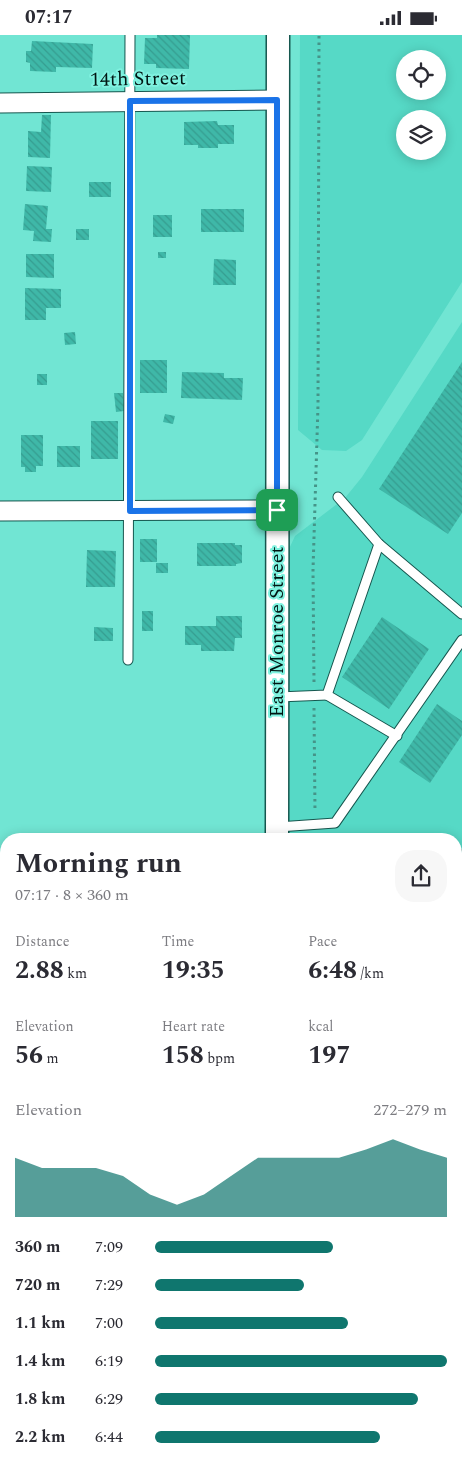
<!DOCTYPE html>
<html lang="en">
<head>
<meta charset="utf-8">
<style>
	:root { --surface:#fff; --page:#f7f7f7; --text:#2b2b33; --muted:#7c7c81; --accent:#0f766e }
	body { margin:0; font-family:Spectral,serif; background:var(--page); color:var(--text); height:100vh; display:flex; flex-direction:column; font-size:19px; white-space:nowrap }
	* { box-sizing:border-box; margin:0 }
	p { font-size:16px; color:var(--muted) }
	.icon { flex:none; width:28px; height:28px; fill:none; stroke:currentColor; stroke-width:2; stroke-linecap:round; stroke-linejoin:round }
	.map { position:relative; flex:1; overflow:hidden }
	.sheet { position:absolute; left:0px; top:798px; width:462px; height:631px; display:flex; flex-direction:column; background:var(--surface); border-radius:20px 20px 0 0; box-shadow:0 2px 12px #0003 }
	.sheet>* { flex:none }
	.fabs { position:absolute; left:396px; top:15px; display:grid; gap:10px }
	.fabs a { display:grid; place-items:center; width:50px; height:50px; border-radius:50%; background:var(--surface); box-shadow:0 2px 12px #0003; font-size:25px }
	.pin { position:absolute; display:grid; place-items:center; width:42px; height:42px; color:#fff; margin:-21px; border-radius:10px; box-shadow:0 2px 8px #0006 }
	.round { display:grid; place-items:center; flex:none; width:52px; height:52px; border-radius:20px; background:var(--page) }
	.headline { display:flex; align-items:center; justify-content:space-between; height:85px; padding:0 15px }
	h1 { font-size:28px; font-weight:700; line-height:38px }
	.metrics { display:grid; grid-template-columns:repeat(3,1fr); gap:8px; height:85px; padding:5px 15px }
	.metrics div { display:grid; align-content:center }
	.metrics b { font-size:25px; font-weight:700 }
	.metrics small { font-size:14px; font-weight:400 }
	.metrics p { font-size:14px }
	.chart { height:140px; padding:10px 15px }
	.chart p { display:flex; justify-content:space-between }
	.chart svg { width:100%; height:90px; margin-top:5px; fill:var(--accent); opacity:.7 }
	ul { padding:0 15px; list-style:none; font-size:16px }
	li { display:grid; grid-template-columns:80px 60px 1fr; align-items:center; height:38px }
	li i { height:12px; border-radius:6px; background:var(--accent) }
	.status { display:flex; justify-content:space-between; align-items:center; height:35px; padding:0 25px; background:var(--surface); direction:ltr }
	.status svg { height:14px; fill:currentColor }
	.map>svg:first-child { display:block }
</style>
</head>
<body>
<div class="status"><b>07:17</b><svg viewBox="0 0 49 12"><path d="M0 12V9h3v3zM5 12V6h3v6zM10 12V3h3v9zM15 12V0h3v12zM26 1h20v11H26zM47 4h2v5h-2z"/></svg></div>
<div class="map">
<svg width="462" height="1428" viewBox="0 0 462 1428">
	<defs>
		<pattern id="forest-firs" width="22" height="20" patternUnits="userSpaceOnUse" patternTransform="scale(1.25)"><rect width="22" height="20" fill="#87beb5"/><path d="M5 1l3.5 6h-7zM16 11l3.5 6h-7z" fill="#73a29b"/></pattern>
		<pattern id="building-back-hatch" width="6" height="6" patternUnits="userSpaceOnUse" patternTransform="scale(1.25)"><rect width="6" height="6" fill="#3fb8a8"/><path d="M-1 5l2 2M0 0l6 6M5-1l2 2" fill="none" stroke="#369d90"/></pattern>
	</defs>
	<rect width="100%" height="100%" fill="#71e5d3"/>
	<g fill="#56d9c6" fill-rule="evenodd">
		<path d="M300,0h162v247l-100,158 -16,11 -24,-1 -24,-20zM405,24h33v32h-33zM405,84h33v32h-33z"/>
		<path d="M462,287v556l-6,9v-48h-167v-290l6,-13 50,-38 17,-21z"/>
		<path d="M462,846v582h-154v-6h148v-567z"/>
		<path d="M27,1422l239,1v5h-243z"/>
	</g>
	<path fill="url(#forest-firs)" d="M456,1416h6v12h-124l17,-6h101z"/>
	<g fill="url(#building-back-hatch)">
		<path d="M157,0h33l-1,34 -33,-1v-4h-12l1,-26h12z"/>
		<path d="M32,6l61,3 -1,24 -36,-1v5l-26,-1v-8l-4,-1v-11h5z"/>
		<path d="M42,80h9l-1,43 -22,-1v-26l13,1z"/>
		<path d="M217,86l1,4h16v19h-16v4h-20v-3h-14v-23z"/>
		<path d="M27,131l25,1 -1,25 -25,-1z"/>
		<rect x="89" y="147" width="22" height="15"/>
		<path d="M25,169l23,2 -2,23h6l-1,13 -18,-1 1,-10 -11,-1z"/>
		<rect x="201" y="174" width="43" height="23"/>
		<rect x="153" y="180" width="19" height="22"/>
		<rect x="76" y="194" width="13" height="11"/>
		<rect x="158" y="217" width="8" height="6"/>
		<path d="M26,219h28v24l-28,-1z"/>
		<path d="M214,224l22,1v25h-23z"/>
		<path d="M25,253l36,1v19h-15v12h-21z"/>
		<path d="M75,297l1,12 -11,1 -1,-12z"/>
		<rect x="140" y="325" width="27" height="33"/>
		<path d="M462,327v151l-14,21 -69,-45z"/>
		<path d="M182,337l42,1v5h19l-1,22 -61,-2z"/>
		<rect x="37" y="339" width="10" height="11"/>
		<path d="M114,358h9l1,18 -8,1z"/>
		<path d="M165,379l10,2 -2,8 -10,-2z"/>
		<rect x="91" y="386" width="27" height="38"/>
		<path d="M21,400h22v31h-7v6h-11v-5h-4z"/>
		<rect x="57" y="411" width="23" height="21"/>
		<rect x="140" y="504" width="17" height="23"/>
		<path d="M197,508h38v2h7v18l-6,1v2h-39z"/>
		<path d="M87,515l29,1 -1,36h-29z"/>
		<rect x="156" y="528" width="12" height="10"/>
		<rect x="142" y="576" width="11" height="20"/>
		<path d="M216,581h26v22h-7l-1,13h-33v-6h-16v-19h31z"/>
		<path d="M382,582l47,32 -40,60 -47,-32z"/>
		<path d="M94,592l19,1v13h-19z"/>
		<path d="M437,669l25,17v14l-32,48 -31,-21z"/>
		<path d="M456,1130l6,4v54l-6,9z"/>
	</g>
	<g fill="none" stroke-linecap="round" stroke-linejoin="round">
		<g stroke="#16574f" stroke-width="11">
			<g id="service">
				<path d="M338,462l41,47 83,70"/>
				<path d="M128,625l2,-625"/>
				<path d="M327,660l70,41"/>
				<path d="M278,662l49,-2 52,-151"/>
				<path d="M278,792l57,-4 127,-183"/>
				<path d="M148,1428l4,-6"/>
			</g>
		</g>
		<g stroke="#16574f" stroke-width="21">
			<g id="minor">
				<path d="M0,68l277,-3"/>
				<path d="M0,476l277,-1"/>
				<path d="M456,1395h6"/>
			</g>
		</g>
		<g stroke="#16574f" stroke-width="25">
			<g id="tertiary">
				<path d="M277,804l1,-804"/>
				<path d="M277,1422v6"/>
			</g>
		</g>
		<g stroke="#459488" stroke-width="3" stroke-dasharray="2.5 4" stroke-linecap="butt">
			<path d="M314,647l-1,-112 5,-165 1,-370"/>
			<path d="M314,673l1,104"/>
		</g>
		<use href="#service" stroke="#fff" stroke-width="9"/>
		<use href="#minor" stroke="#fff" stroke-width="19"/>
		<use href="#tertiary" stroke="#fff" stroke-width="22"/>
		<g stroke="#34746a" stroke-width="4" stroke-dasharray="9 9" stroke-linecap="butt">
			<path d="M456,821l6,-9"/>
			<path d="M456,844l6,-9"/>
			<path d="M458,864l4,-6"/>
			<path d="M456,914l6,-8"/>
			<path d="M58,1428l4,-6"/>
			<path d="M73,1428l4,-6"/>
		</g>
	</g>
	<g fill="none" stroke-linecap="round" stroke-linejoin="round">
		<g stroke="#fff" stroke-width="10">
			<path id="route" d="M277,65v410l-147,1v-410z"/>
		</g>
		<use href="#route" stroke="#1a73e8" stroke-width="6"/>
	</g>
	<g text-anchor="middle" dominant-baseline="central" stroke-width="4" stroke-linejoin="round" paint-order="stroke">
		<g font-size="20" fill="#001512" stroke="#7ff2e0">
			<text transform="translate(138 44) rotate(-1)">14th Street</text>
			<text transform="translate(277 597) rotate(-90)">East Monroe Street</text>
		</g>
	</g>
</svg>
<div class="fabs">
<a><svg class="icon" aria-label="locate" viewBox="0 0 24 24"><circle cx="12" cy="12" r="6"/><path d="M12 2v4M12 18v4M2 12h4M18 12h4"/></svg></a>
<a><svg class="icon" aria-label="layers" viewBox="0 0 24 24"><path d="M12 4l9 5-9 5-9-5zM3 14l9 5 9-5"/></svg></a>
</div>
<div class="pin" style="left:277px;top:475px;background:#1e9e55"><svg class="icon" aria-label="arrive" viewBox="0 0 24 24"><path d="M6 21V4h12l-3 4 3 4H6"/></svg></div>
<section class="sheet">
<div class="headline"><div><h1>Morning run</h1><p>07:17 · 8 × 360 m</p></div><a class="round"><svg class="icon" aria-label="share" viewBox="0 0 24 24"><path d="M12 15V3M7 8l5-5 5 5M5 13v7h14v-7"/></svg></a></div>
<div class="metrics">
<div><p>Distance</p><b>2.88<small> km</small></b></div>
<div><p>Time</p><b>19:35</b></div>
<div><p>Pace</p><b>6:48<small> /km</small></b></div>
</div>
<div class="metrics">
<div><p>Elevation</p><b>56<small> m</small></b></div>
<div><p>Heart rate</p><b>158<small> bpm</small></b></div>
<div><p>kcal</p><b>197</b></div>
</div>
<div class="chart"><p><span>Elevation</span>272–279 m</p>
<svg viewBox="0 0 160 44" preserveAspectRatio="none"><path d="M0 44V15L10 20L20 20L30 20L40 24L50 33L60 38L70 33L80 24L90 15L100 15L110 15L120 15L130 11L140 6L150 11L160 15V44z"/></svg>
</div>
<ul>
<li><b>360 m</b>7:09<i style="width:61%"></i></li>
<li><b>720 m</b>7:29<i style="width:51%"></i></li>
<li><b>1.1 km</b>7:00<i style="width:66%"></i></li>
<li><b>1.4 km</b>6:19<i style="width:100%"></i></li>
<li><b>1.8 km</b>6:29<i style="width:90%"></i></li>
<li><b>2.2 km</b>6:44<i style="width:77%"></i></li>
</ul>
</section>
</div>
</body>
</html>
